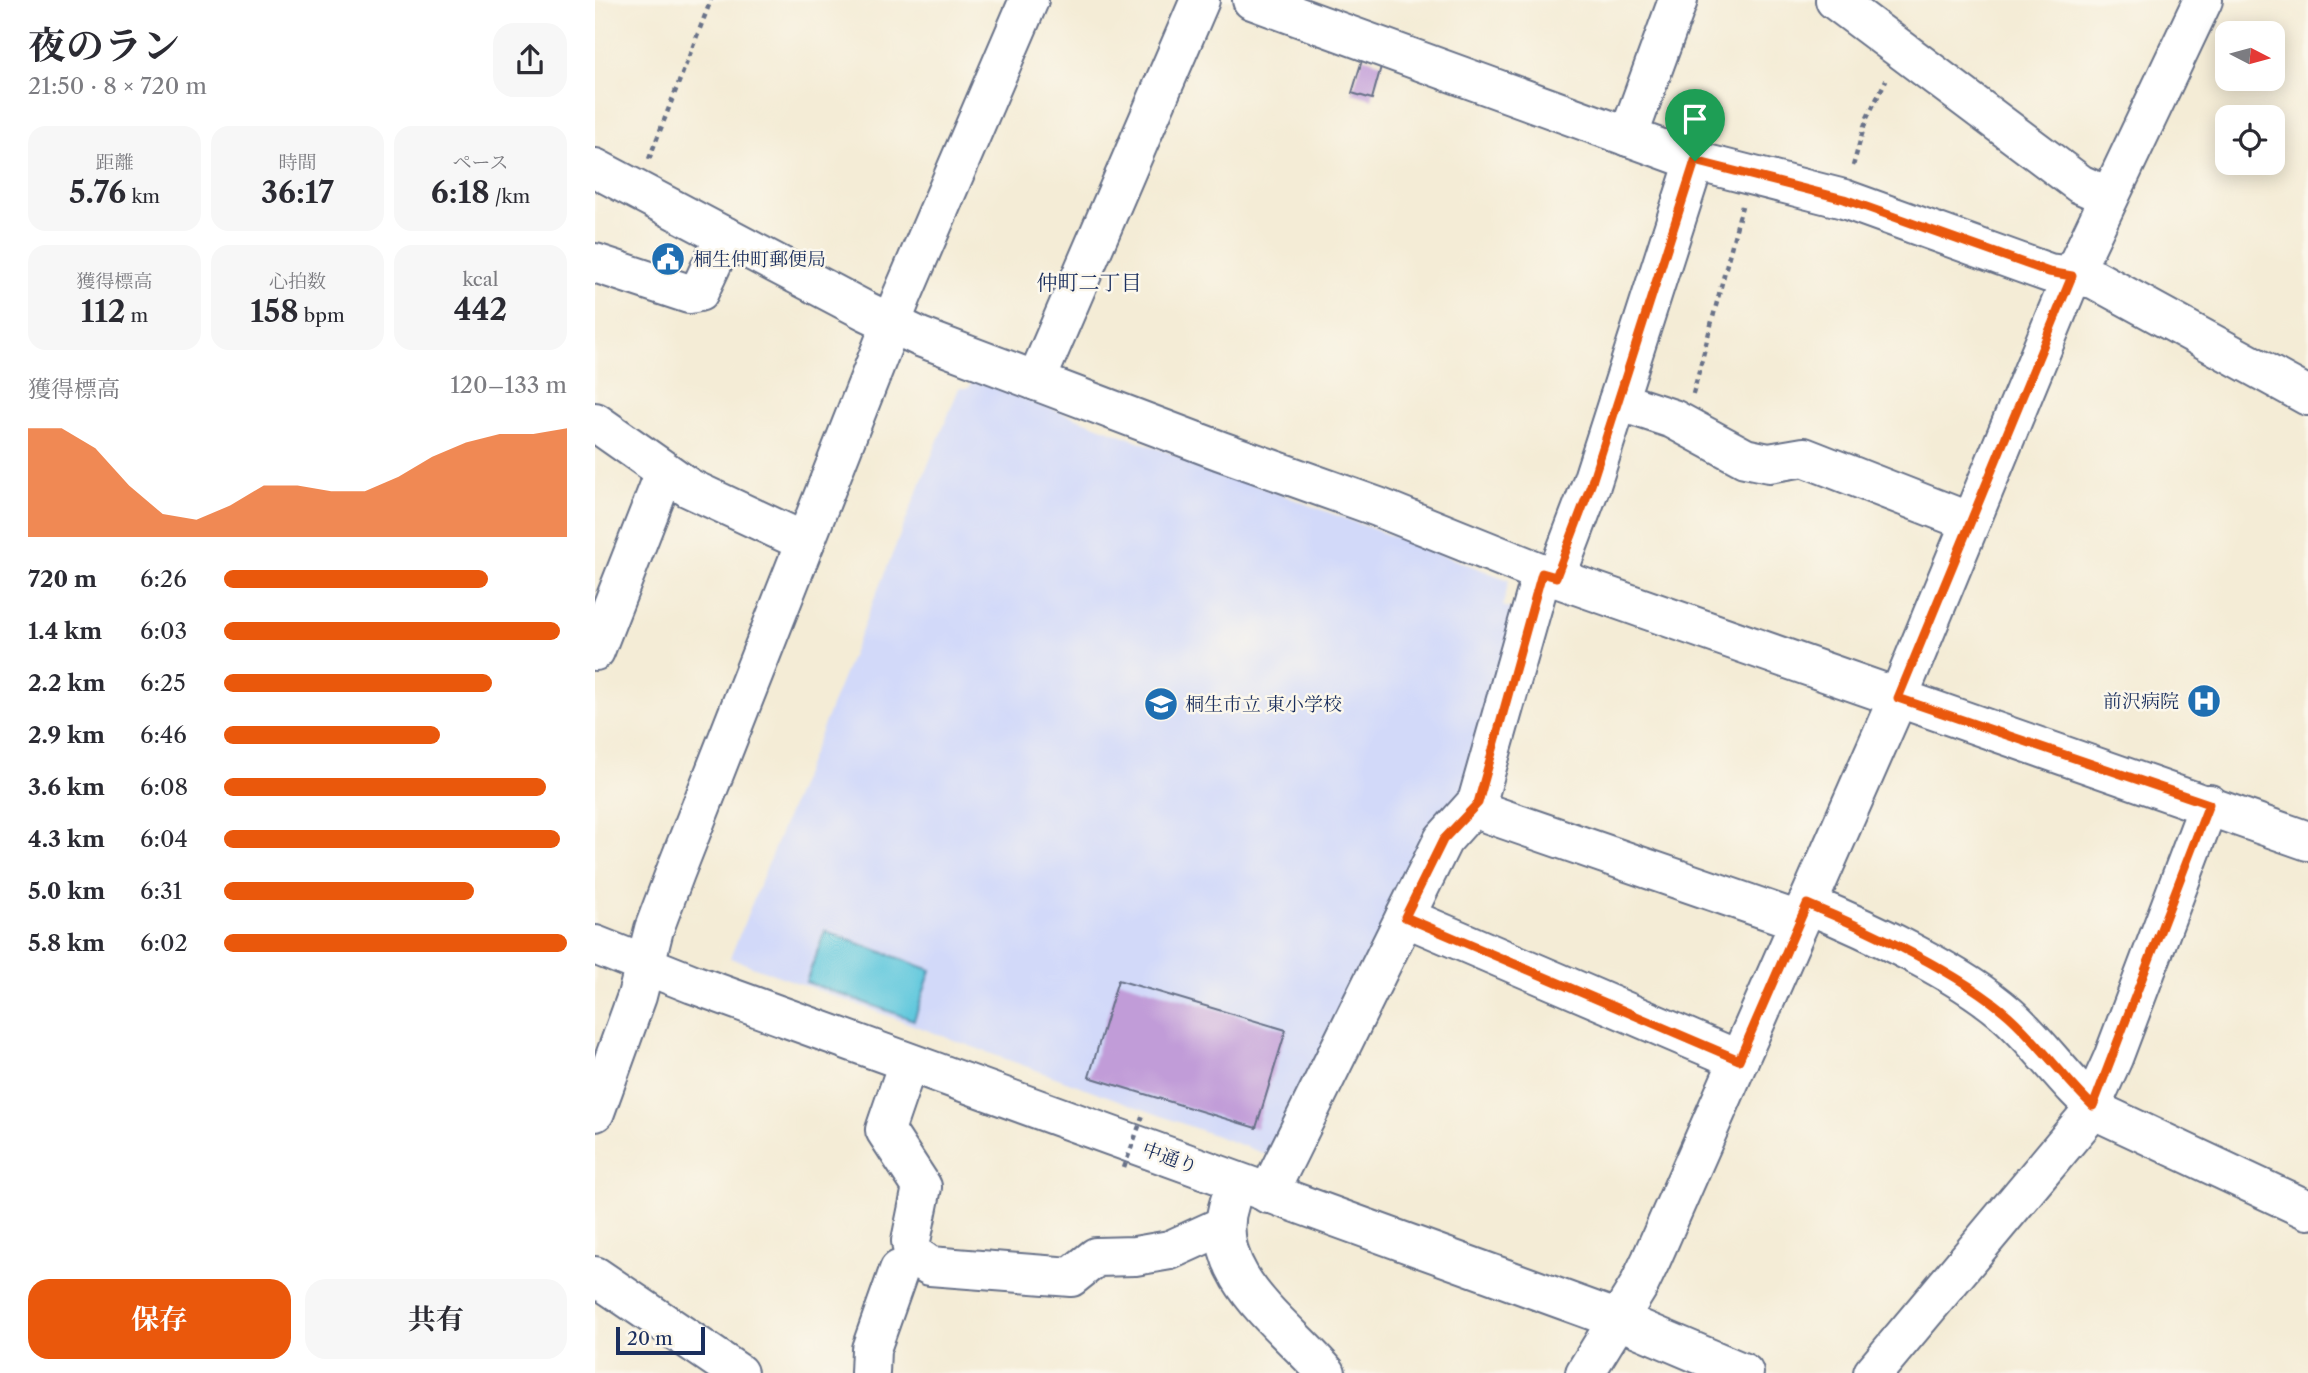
<!DOCTYPE html>
<html lang="ja">
<head>
<meta charset="utf-8">
<style>
	:root { --surface:#fff; --page:#f7f7f7; --text:#2b2b33; --muted:#7c7c81; --accent:#ea580c }
	body { margin:0; font-family:"Libre Caslon Text","Noto Serif JP",serif; background:var(--page); color:var(--text); height:100vh; display:flex; flex-direction:column; font-size:26px; white-space:nowrap }
	* { box-sizing:border-box; margin:0 }
	p { font-size:23px; color:var(--muted) }
	.icon { flex:none; width:38px; height:38px; fill:none; stroke:currentColor; stroke-width:2; stroke-linecap:round; stroke-linejoin:round }
	.map { position:relative; flex:1; overflow:hidden }
	.panel { display:flex; flex-direction:column; background:var(--surface); width:595px }
	.panel>* { flex:none }
	.needle { width:46px; rotate:96deg }
	.tools { position:absolute; left:1620px; top:21px; display:grid; gap:14px }
	.tools a { display:grid; place-items:center; width:70px; height:70px; border-radius:14px; background:var(--surface); box-shadow:0 4px 18px #0003; font-size:35px }
	.scale { position:absolute; left:21px; bottom:18px; width:89px; box-sizing:border-box; padding-left:7px; border:4px solid #1b2f5e; border-top:0; font-size:19px; line-height:24px; white-space:nowrap; color:#1b2f5e; -webkit-text-stroke:5px #fbf7ec; paint-order:stroke }
	.pin { position:absolute; display:grid; place-items:center; width:60px; height:60px; color:#fff; margin:-72px -30px; border-radius:50% 50% 50% 0; rotate:-45deg; box-shadow:0 0 7px #0007 }
	.pin .icon { rotate:45deg }
	.round { display:grid; place-items:center; flex:none; width:74px; height:74px; border-radius:21px; background:var(--page) }
	.overview { display:flex; align-items:center; justify-content:space-between; height:119px; padding:0 28px }
	h1 { font-size:38px; font-weight:700; line-height:52px }
	.stats { display:grid; grid-template-columns:repeat(3,1fr); gap:10px; height:119px; padding:7px 28px }
	.stats div { display:grid; align-content:center; border-radius:18px; background:var(--page); text-align:center }
	.stats b { font-size:30px; font-weight:700 }
	.stats small { font-size:19px; font-weight:400 }
	.stats p { font-size:19px }
	.chart { height:196px; padding:14px 28px }
	.chart p { display:flex; justify-content:space-between }
	.chart svg { width:100%; height:126px; margin-top:7px; fill:var(--accent); opacity:.7 }
	.primary-button { display:flex; gap:14px; margin-top:auto; padding:14px 28px }
	.primary-button a { flex:1; height:80px; border-radius:21px; background:var(--accent); color:#fff; font-size:28px; font-weight:700; line-height:80px; text-align:center }
	.primary-button a+a { background:var(--page); color:var(--text) }
	ul { padding:0 28px; list-style:none; font-size:23px }
	li { display:grid; grid-template-columns:112px 84px 1fr; align-items:center; height:52px }
	li i { height:18px; border-radius:9px; background:var(--accent) }
	main { display:flex; flex:1; min-height:0 }
	.map>svg:first-child { display:block }
</style>
</head>
<body>
<main>
<section class="panel">
<div class="overview"><div><h1>夜のラン</h1><p>21:50 · 8 × 720 m</p></div><a class="round"><svg class="icon" aria-label="share" viewBox="0 0 24 24"><path d="M12 15V3M7 8l5-5 5 5M5 13v7h14v-7"/></svg></a></div>
<div class="stats">
<div><p>距離</p><b>5.76<small> km</small></b></div>
<div><p>時間</p><b>36:17</b></div>
<div><p>ペース</p><b>6:18<small> /km</small></b></div>
</div>
<div class="stats">
<div><p>獲得標高</p><b>112<small> m</small></b></div>
<div><p>心拍数</p><b>158<small> bpm</small></b></div>
<div><p>kcal</p><b>442</b></div>
</div>
<div class="chart"><p><span>獲得標高</span>120–133 m</p>
<svg viewBox="0 0 160 44" preserveAspectRatio="none"><path d="M0 44V6L10 6L20 13L30 26L40 36L50 38L60 33L70 26L80 26L90 28L100 28L110 23L120 16L130 11L140 8L150 8L160 6V44z"/></svg>
</div>
<ul>
<li><b>720 m</b>6:26<i style="width:77%"></i></li>
<li><b>1.4 km</b>6:03<i style="width:98%"></i></li>
<li><b>2.2 km</b>6:25<i style="width:78%"></i></li>
<li><b>2.9 km</b>6:46<i style="width:63%"></i></li>
<li><b>3.6 km</b>6:08<i style="width:94%"></i></li>
<li><b>4.3 km</b>6:04<i style="width:98%"></i></li>
<li><b>5.0 km</b>6:31<i style="width:73%"></i></li>
<li><b>5.8 km</b>6:02<i style="width:100%"></i></li>
</ul>
<div class="primary-button"><a>保存</a><a>共有</a></div>
</section>
<div class="map">
<svg width="1713" height="1373" viewBox="0 0 1713 1373">
	<rect width="100%" height="100%" fill="#fbf7ec"/>
	<filter id="ink" filterUnits="userSpaceOnUse"><feTurbulence type="fractalNoise" baseFrequency=".0143" numOctaves="2"/><feDisplacementMap in="SourceGraphic" scale="14" xChannelSelector="R" yChannelSelector="G"/><feConvolveMatrix kernelMatrix="1 2 1 2 8 2 1 2 1" color-interpolation-filters="sRGB"/></filter>
	<filter id="wash" filterUnits="userSpaceOnUse"><feTurbulence type="fractalNoise" baseFrequency=".00686" numOctaves="4" result="noise"/><feDisplacementMap in="SourceGraphic" scale="28" xChannelSelector="R" yChannelSelector="G"/><feGaussianBlur stdDeviation="1.57" result="paint"/><feColorMatrix in="noise" values="0 0 0 0 0 0 0 0 0 0 0 0 0 0 0 0 0 1.4 0 .05"/><feComposite in="paint" operator="in"/></filter>
	<g filter="url(#wash)">
		<rect width="100%" height="100%" fill="#f4ecd6"/>
		<path fill="#d2d9f9" d="M378,379l536,201 -6,26 14,5 -52,187 -186,361 -549,-201 229,-570h10z"/>
		<path fill="#61c8dd" stroke="#3e7c9e" stroke-width="2" d="M230,931l106,39 -17,50 -108,-38z"/>
		<g id="blocks">
			<g fill="#c19cd8">
				<path d="M768,57l19,6 -10,36 -20,-6z"/>
				<path d="M523,980l168,50 -30,98 -167,-51z"/>
			</g>
		</g>
	</g>
	<g filter="url(#ink)">
		<use href="#blocks" fill-opacity="0" stroke="#677188" stroke-width="2"/>
		<g fill="none" stroke-linecap="round" stroke-linejoin="round">
			<g stroke="#677188" stroke-width="42">
				<g id="minor">
					<path d="M657,0l443,161 149,38 205,74 45,6 214,117"/>
					<path d="M1240,0l245,184 29,13"/>
					<path d="M1033,137l50,-137"/>
					<path d="M0,168l271,143 54,26 301,114 157,56 164,66 766,268"/>
					<path d="M0,263l94,31 10,-2 26,-56"/>
					<path d="M441,381l164,-381"/>
					<path d="M1023,401l55,18 72,39 24,5 35,-6 166,65"/>
					<path d="M0,422l94,66 116,54"/>
					<path d="M961,577l35,-92 104,-324"/>
					<path d="M0,651l70,-179"/>
					<path d="M882,802l12,12 310,107"/>
					<path d="M1212,904c60,25 153,68 201,111 35,31 60,72 97,100l203,95"/>
					<path d="M810,917l334,143"/>
					<path d="M0,945l98,39 926,336 125,53"/>
					<path d="M313,1063l-23,67 37,57 -11,54 2,13 17,12 141,11 25,-20 39,-1 35,-6 55,-25"/>
					<path d="M0,1112l42,-116 17,-67 21,-56 227,-577 127,-296"/>
					<path d="M673,1194l175,-354 34,-38 65,-229"/>
					<path d="M635,1201c-25,73 56,124 96,172"/>
					<path d="M0,1276l143,97"/>
					<path d="M275,1373l1,-24 28,-79"/>
					<path d="M990,1373l53,-86 13,-27 247,-562 174,-422 131,-276"/>
					<path d="M1278,1373l213,-255 27,-60 96,-254"/>
				</g>
			</g>
			<g stroke="#677188" stroke-width="4.5" stroke-dasharray="5 5" stroke-linecap="butt">
				<path d="M54,159l62,-159"/>
				<path d="M1258,166l13,-46 20,-40"/>
				<path d="M1098,394l49,-188"/>
			</g>
			<use href="#minor" stroke="#fff" stroke-width="38"/>
			<path stroke="#677188" stroke-width="4.5" stroke-dasharray="5 5" stroke-linecap="butt" d="M529,1168l19,-53"/>
		</g>
	</g>
	<g fill="none" stroke-linecap="round" stroke-linejoin="round" filter="url(#ink)">
		<g stroke="#fff" stroke-width="14">
			<path id="route" d="M1100,161l149,38 205,73 23,4 -174,422 311,106 -116,302c-30,-29 -54,-63 -84,-90 -48,-43 -142,-87 -202,-112l-68,156 -334,-143 38,-77 35,-37 64,-230 14,4 35,-92z"/>
		</g>
		<use href="#route" stroke="#ea580c" stroke-width="9"/>
	</g>
	<defs>
		<g id="civic-disc" transform="scale(1.75)"><circle r="9.5" fill="#1f6fb2" stroke="#fbf7ec"/><path d="M-.6-6.5H3V-4.5H.6V-3L4-1V1h2V6H-6V1h2V-1L-.6-3ZM-1.2 2.5V6h2.4V2.5Z" fill="#fff"/></g>
		<g id="hospital-disc" transform="scale(1.75)"><circle r="9.5" fill="#1f6fb2" stroke="#fbf7ec"/><path d="M-5-5h3v3.5h4V-5h3V5h-3V1.5h-4V5h-3Z" fill="#fff"/></g>
		<g id="school-disc" transform="scale(1.75)"><circle r="9.5" fill="#1f6fb2" stroke="#fbf7ec"/><path d="M0-5L7-2L0 1L-7-2ZM-4 1L0 2.5L4 1V4Q0 6-4 4Z" fill="#fff"/></g>
	</defs>
	<g fill-rule="evenodd">
		<use href="#civic-disc" x="73" y="259"/>
		<use href="#hospital-disc" x="1609" y="701"/>
		<use href="#school-disc" x="566" y="704"/>
	</g>
	<g text-anchor="middle" dominant-baseline="central" stroke-width="5" stroke-linejoin="round" paint-order="stroke">
		<g font-size="19" fill="#1b2f5e" stroke="#fbf7ec" text-anchor="start">
			<text x="98" y="259">桐生仲町郵便局</text>
			<text x="1584" y="701" text-anchor="end">前沢病院</text>
			<text x="590" y="704">桐生市立 東小学校</text>
		</g>
		<g font-size="19" fill="#1b2f5e" stroke="#fbf7ec">
			<text transform="translate(575 1158) rotate(20)">中通り</text>
		</g>
		<g font-size="21" fill="#1b2f5e" stroke="#fbf7ec">
			<text x="494" y="282">仲町二丁目</text>
		</g>
	</g>
</svg>
<div class="tools">
<a><svg class="needle" viewBox="-14 -14 28 28"><path d="M0-13l5 13h-10z" fill="#e53935"/><path d="M0 13l5-13h-10z" fill="#7c7c81"/></svg></a>
<a><svg class="icon" aria-label="locate" viewBox="0 0 24 24"><circle cx="12" cy="12" r="6"/><path d="M12 2v4M12 18v4M2 12h4M18 12h4"/></svg></a>
</div>
<div class="scale">20 m</div>
<div class="pin" style="left:1100px;top:161px;background:#1e9e55"><svg class="icon" aria-label="arrive" viewBox="0 0 24 24"><path d="M6 21V4h12l-3 4 3 4H6"/></svg></div>
</div>
</main>
</body>
</html>
